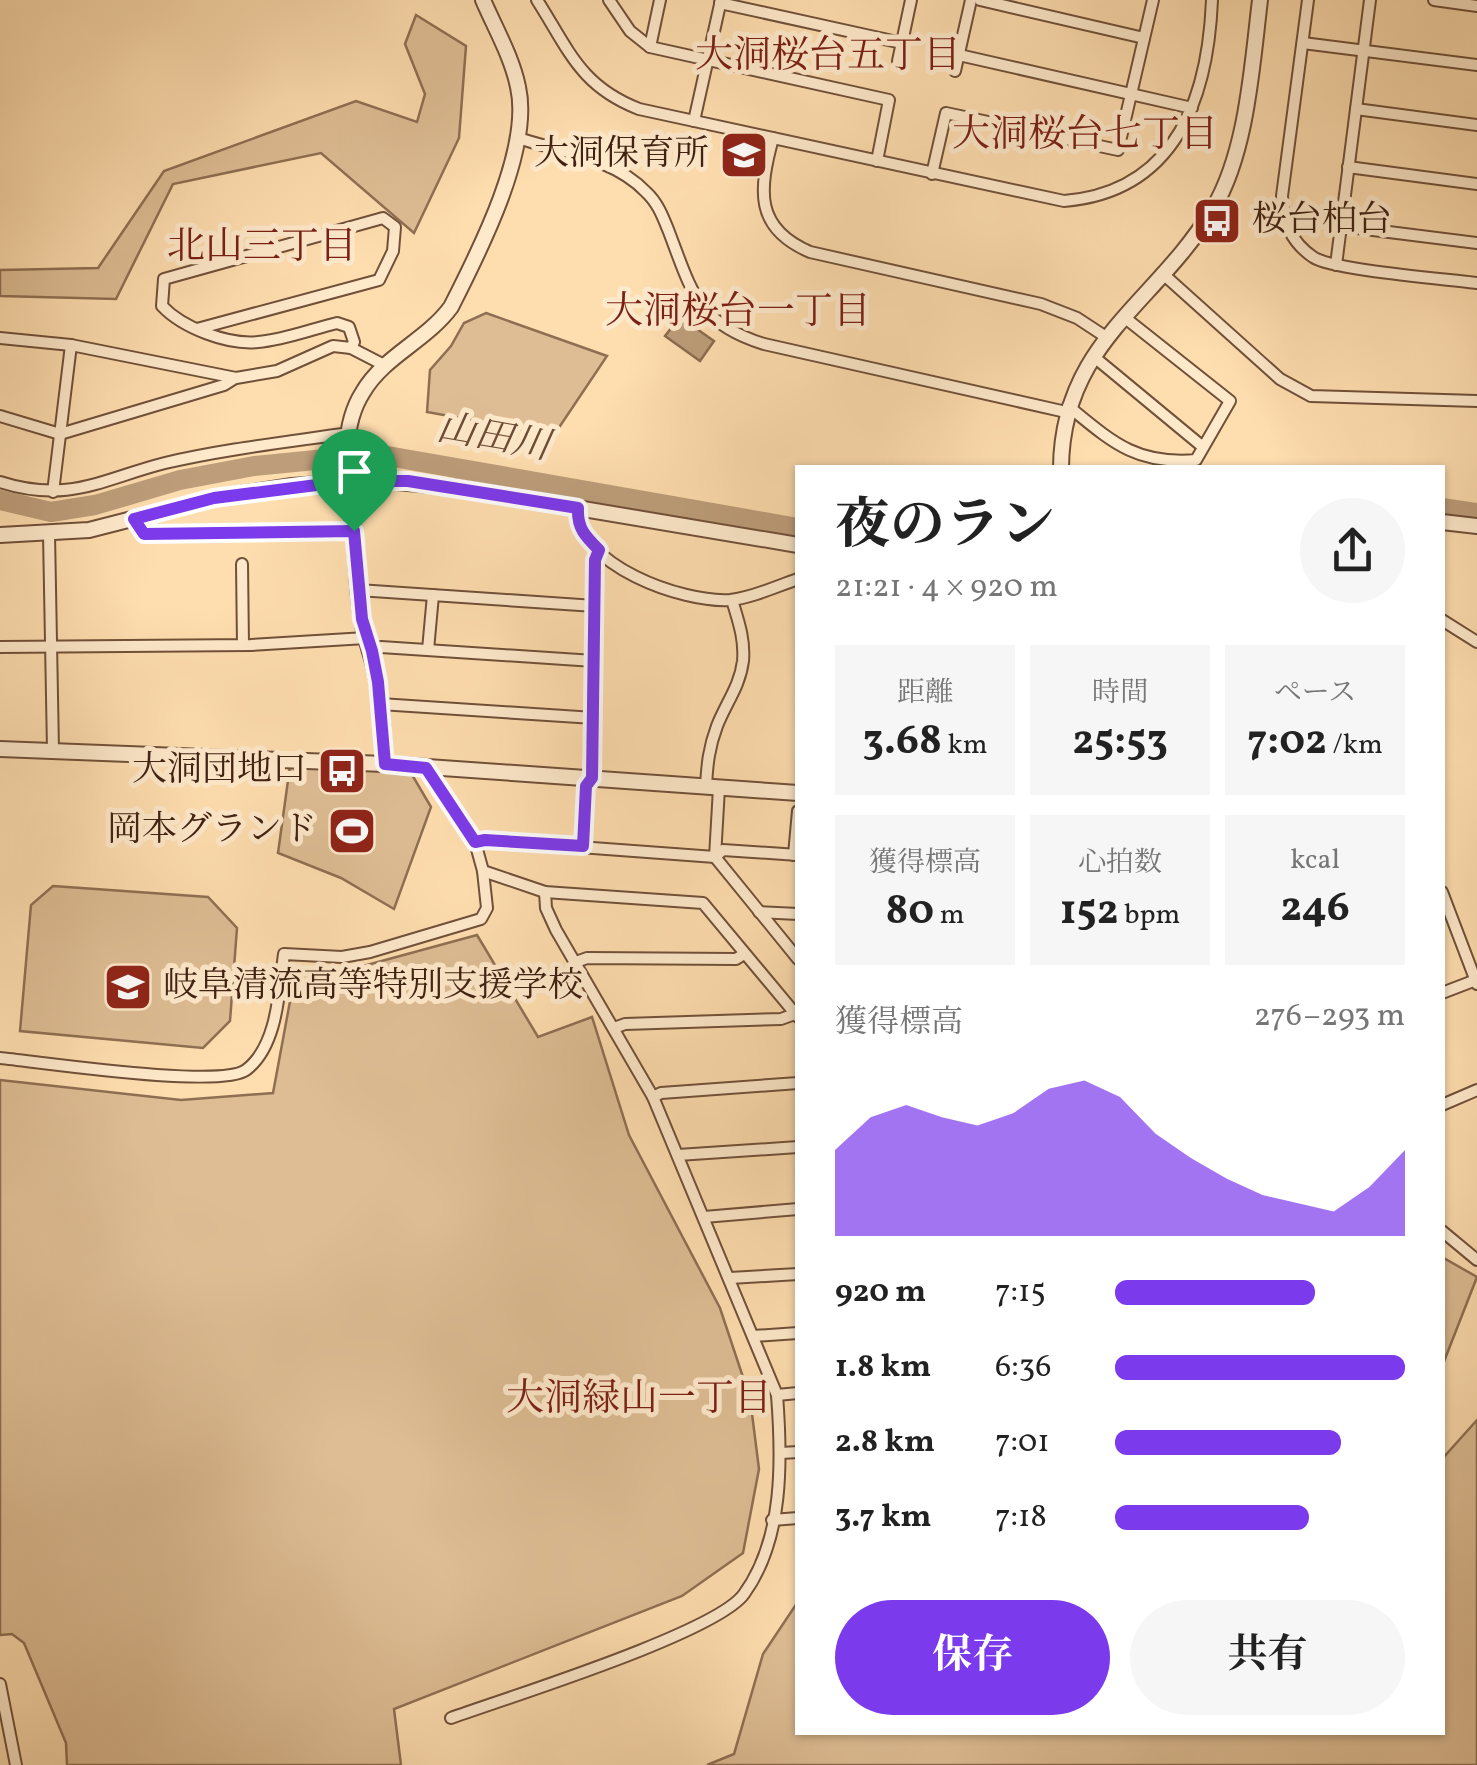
<!DOCTYPE html>
<html lang="ja">
<head>
<meta charset="utf-8">
<style>
	:root { --surface:#fff; --page:#f6f6f6; --text:#222; --muted:#767676; --accent:#7c3aed }
	body { margin:0; font-family:Vollkorn,"Noto Serif JP",serif; background:var(--page); color:var(--text); height:100vh; display:flex; flex-direction:column; font-size:38px; white-space:nowrap }
	* { box-sizing:border-box; margin:0 }
	p { font-size:32px; color:var(--muted) }
	.icon { flex:none; width:55px; height:55px; fill:none; stroke:currentColor; stroke-width:2; stroke-linecap:round; stroke-linejoin:round }
	.map { position:relative; flex:1; overflow:hidden }
	.details { position:absolute; left:795px; top:465px; width:650px; height:1270px; display:flex; flex-direction:column; background:var(--surface); border-radius:0px; box-shadow:0 2px 8px #0004 }
	.details>* { flex:none }
	.pin { position:absolute; display:grid; place-items:center; width:85px; height:85px; color:#fff; margin:-102px -42px; border-radius:50% 50% 50% 0; rotate:-45deg; box-shadow:0 0 10px #0007 }
	.pin .icon { rotate:45deg }
	.round { display:grid; place-items:center; flex:none; width:105px; height:105px; border-radius:52px; background:var(--page) }
	.headline { display:flex; align-items:center; justify-content:space-between; height:170px; padding:0 40px }
	h1 { font-size:55px; font-weight:700; line-height:75px }
	.metrics { display:grid; grid-template-columns:repeat(3,1fr); gap:15px; height:170px; padding:10px 40px }
	.metrics div { display:grid; align-content:center; border-radius:0px; background:var(--page); text-align:center }
	.metrics b { font-size:42px; font-weight:700 }
	.metrics small { font-size:28px; font-weight:400 }
	.metrics p { font-size:28px }
	.chart { height:280px; padding:20px 40px }
	.chart p { display:flex; justify-content:space-between }
	.chart svg { width:100%; height:180px; margin-top:10px; fill:var(--accent); opacity:.7 }
	.primary-button { display:flex; gap:20px; margin-top:auto; padding:20px 40px }
	.primary-button a { flex:1; height:115px; border-radius:60px; background:var(--accent); color:#fff; font-size:40px; font-weight:700; line-height:115px; text-align:center }
	.primary-button a+a { background:var(--page); color:var(--text) }
	ul { padding:0 40px; list-style:none; font-size:32px }
	li { display:grid; grid-template-columns:160px 120px 1fr; align-items:center; height:75px }
	li i { height:25px; border-radius:12px; background:var(--accent) }
	.map>svg:first-child { display:block }
</style>
</head>
<body>
<div class="map">
<svg width="1477" height="1765" viewBox="0 0 1477 1765">
	<rect width="100%" height="100%" fill="#feddaf"/>
	<filter id="stains"><feTurbulence type="fractalNoise" baseFrequency=".002" numOctaves="4"/><feColorMatrix values="0 0 0 0 .2 0 0 0 0 .09 0 0 0 0 .02 0 0 0 .5 -.17"/></filter>
	<radialGradient id="worn" r=".72"><stop offset=".6" stop-color="#630" stop-opacity="0"/><stop offset="1" stop-color="#630" stop-opacity=".3"/></radialGradient>
	<g fill="#debd94" stroke="#8f6f53" stroke-width="2.5">
		<path d="M416,15l50,31 -7,92 -45,95 -93,-80 -148,31 -57,115 -116,-3v-26l98,-2 66,-97 192,-70 61,21 8,-28 -20,-50z"/>
		<path d="M486,313l121,43 -53,79 -127,-23 3,-42 21,-24 13,-23z"/>
		<path d="M290,766l121,7 20,34 -37,102 -53,-31 -63,-25z"/>
		<path d="M53,886l155,11 29,31 -7,93 -27,27 -183,-17 11,-126z"/>
		<path d="M477,935l61,102 54,-20 37,118 91,173 30,90 9,71 -16,84 -61,43 -288,113 7,56h-334l-1,-22 -42,-100 -12,-9 -12,1v-555l181,20 92,-7 23,-124 60,-1z"/>
		<path d="M1442,1257l35,20 -34,87h-1z"/>
		<path d="M1477,1420v345h-770l27,-11 29,-100 34,-51 1,129h644l1,-274z"/>
	</g>
	<path fill="#bd9d7a" stroke="#8b6b50" stroke-width="2.5" d="M680,317l34,24 -14,20 -35,-25z"/>
	<g fill="none" stroke-linecap="round" stroke-linejoin="round">
		<g stroke="#bd9d7a" stroke-width="20">
			<path d="M0,500l51,12 44,-7 85,-25 74,-14 122,-12 422,74"/>
			<path d="M1442,508l35,5"/>
		</g>
		<g stroke="#705039" stroke-width="14">
			<g id="minor">
				<path d="M537,0c32,50 43,86 102,109l425,92c111,-9 144,-102 148,-201"/>
				<path d="M609,0l21,31 20,16 239,53 -12,61"/>
				<path d="M980,0l164,38"/>
				<path d="M1308,0l-26,196c1,26 9,46 31,61 18,13 134,22 164,26"/>
				<path d="M1434,0l43,6"/>
				<path d="M720,3l182,40"/>
				<path d="M1303,43l174,22"/>
				<path d="M650,47l10,-47"/>
				<path d="M959,55l233,53"/>
				<path d="M898,61l13,-61"/>
				<path d="M955,71l16,-71"/>
				<path d="M1356,109l121,16"/>
				<path d="M694,121l27,-121"/>
				<path d="M518,138c43,14 96,20 128,54 12,11 17,25 23,40 23,60 28,91 95,112l302,68"/>
				<path d="M773,138c-14,52 -19,90 37,114l231,52 36,14 29,19"/>
				<path d="M1348,167l129,17"/>
				<path d="M932,174l14,-61 172,37 35,-150"/>
				<path d="M1341,226l136,17"/>
				<path d="M1336,265l34,-265"/>
				<path d="M1162,273l118,106 31,17 166,5"/>
				<path d="M197,329l182,-49 14,-29 2,-24 -12,-9 -219,61 -2,27c21,22 65,39 96,36 26,-2 54,-13 79,-19l12,4 5,15 -3,6"/>
				<path d="M0,338l71,7 165,33 41,-7 56,-25 18,2 33,17"/>
				<path d="M1093,356l110,91"/>
				<path d="M1068,406c44,36 68,59 128,54l34,-59 -106,-84"/>
				<path d="M0,416l60,18 164,-49 11,-7"/>
				<path d="M0,482c69,22 102,-3 165,-19 60,-14 123,-21 184,-30"/>
				<path d="M53,492l18,-147"/>
				<path d="M578,508c-3,57 105,95 152,92 22,-2 47,-14 68,-21"/>
				<path d="M134,519l10,15 210,-3"/>
				<path d="M49,534l4,216"/>
				<path d="M242,564l1,81"/>
				<path d="M358,590l237,16"/>
				<path d="M1442,620l35,22"/>
				<path d="M0,647l251,-2 115,-7"/>
				<path d="M428,650l5,-55"/>
				<path d="M373,651l8,-4 213,14"/>
				<path d="M380,704l214,14"/>
				<path d="M706,787c1,-22 3,-40 11,-61 9,-23 23,-40 26,-65 2,-22 -5,-41 -11,-61"/>
				<path d="M719,788l-4,69 83,102"/>
				<path d="M475,842l10,-2 230,17 8,-7 75,5"/>
				<path d="M583,847l3,-61 6,-8 3,-218 4,-10"/>
				<path d="M794,855l4,-44"/>
				<path d="M483,871l62,21 158,11 95,114"/>
				<path d="M1442,892l35,92"/>
				<path d="M759,912l39,2"/>
				<path d="M576,962l11,-4 149,1 8,-5"/>
				<path d="M1442,993l34,-13"/>
				<path d="M614,1028l11,-4 156,-5 14,-5"/>
				<path d="M0,1058c41,4 220,31 246,12 32,-24 33,-80 38,-116l58,3 28,-5 111,-33 6,-11 -4,-37 -8,-29 -49,-74"/>
				<path d="M653,1097l8,-4 137,-10"/>
				<path d="M1442,1105l35,-15"/>
				<path d="M678,1155l120,-8"/>
				<path d="M704,1217l94,-8"/>
				<path d="M1442,1231l35,29"/>
				<path d="M730,1278l68,-4"/>
				<path d="M753,1336l45,-3"/>
				<path d="M777,1395l21,-2"/>
				<path d="M781,1453l17,-1"/>
				<path d="M772,1520l26,-2"/>
				<path d="M0,1684l16,81"/>
				<path d="M451,1718c55,-20 265,-85 293,-124 40,-55 38,-135 33,-199l-124,-298 -97,-167 -10,-22 -1,-16"/>
			</g>
		</g>
		<g stroke="#705039" stroke-width="18">
			<g id="tertiary">
				<path d="M1061,468c1,-126 95,-164 152,-259 34,-57 39,-143 47,-209"/>
				<path d="M1442,522l35,4"/>
				<path d="M0,535l89,-5 125,-32 78,-12 83,-6 77,7 346,58"/>
				<path d="M0,749l385,15 413,29"/>
				<path d="M385,764c-2,-28 -3,-57 -8,-84 -3,-21 -12,-39 -15,-60 -5,-28 -5,-57 -8,-85 -4,-46 -18,-101 9,-143 21,-36 63,-51 88,-85 28,-55 81,-158 67,-220 -6,-30 -23,-59 -35,-87"/>
			</g>
		</g>
		<use href="#minor" stroke="#fee9cb" stroke-width="10"/>
		<use href="#tertiary" stroke="#fee9cb" stroke-width="14"/>
	</g>
	<g fill="none" stroke-linecap="round" stroke-linejoin="round">
		<g stroke="#fff" stroke-width="20">
			<path id="route" d="M348,481h60l170,27c-1,20 7,28 21,42l-4,10 -3,218 -6,8 -3,60 -98,-6 -10,2 -49,-74 -41,-4 -7,-82 -6,-31 -10,-32 -8,-88 -210,3 -10,-15 80,-21z"/>
		</g>
		<use href="#route" stroke="#7c3aed" stroke-width="12"/>
	</g>
	<defs>
		<g id="school-square" transform="scale(2.5)"><rect x="-9" y="-9" width="18" height="18" rx="4" fill="#8f2418" stroke="#fee9cb"/><path d="M0-5L7-2L0 1L-7-2ZM-4 1L0 2.5L4 1V4Q0 6-4 4Z" fill="#fff"/></g>
		<g id="bus-square" transform="scale(2.5)"><rect x="-9" y="-9" width="18" height="18" rx="4" fill="#8f2418" stroke="#fee9cb"/><path d="M-5-6H5V4H4V6H2V4H-2V6H-4V4H-5ZM-3.5-4V0h7V-4ZM-3.5 1.2v1.5H-2V1.2ZM2 1.2v1.5H3.5V1.2Z" fill="#fff"/></g>
		<g id="stadium-square" transform="scale(2.5)"><rect x="-9" y="-9" width="18" height="18" rx="4" fill="#8f2418" stroke="#fee9cb"/><path d="M0-5a6.5 5 0 1 0 0 10a6.5 5 0 1 0 0-10ZM-3.5-1.8h7v3.6h-7Z" fill="#fff"/></g>
	</defs>
	<g fill-rule="evenodd">
		<use href="#school-square" x="744" y="155"/>
		<use href="#bus-square" x="1217" y="221"/>
		<use href="#bus-square" x="342" y="771"/>
		<use href="#stadium-square" x="352" y="831"/>
		<use href="#school-square" x="128" y="987"/>
	</g>
	<g text-anchor="middle" dominant-baseline="central" stroke-width="10" stroke-linejoin="round" paint-order="stroke">
		<g font-size="35" fill="#402112" stroke="#fee9cb" text-anchor="end">
			<text x="709" y="155">大洞保育所</text>
			<text x="1252" y="221" text-anchor="start">桜台柏台</text>
			<text x="307" y="771">大洞団地口</text>
			<text x="317" y="831">岡本グランド</text>
			<text x="163" y="987" text-anchor="start">岐阜清流高等特別支援学校</text>
		</g>
		<g font-size="38" fill="#7a1f14" stroke="#fee9cb">
			<text x="828" y="57">大洞桜台五丁目</text>
			<text x="1085" y="136">大洞桜台七丁目</text>
			<text x="262" y="248">北山三丁目</text>
			<text x="738" y="313">大洞桜台一丁目</text>
			<text x="639" y="1400">大洞緑山一丁目</text>
		</g>
		<g font-size="38" font-style="italic" fill="#6c4c36" stroke="#fee9cb">
			<text transform="translate(493 439) rotate(10)">山田川</text>
		</g>
	</g>
	<rect width="100%" height="100%" filter="url(#stains)"/>
	<rect width="100%" height="100%" fill="url(#worn)"/>
</svg>
<div class="pin" style="left:354px;top:531px;background:#1e9e55"><svg class="icon" aria-label="arrive" viewBox="0 0 24 24"><path d="M6 21V4h12l-3 4 3 4H6"/></svg></div>
<section class="details">
<div class="headline"><div><h1>夜のラン</h1><p>21:21 · 4 × 920 m</p></div><a class="round"><svg class="icon" aria-label="share" viewBox="0 0 24 24"><path d="M12 15V3M7 8l5-5 5 5M5 13v7h14v-7"/></svg></a></div>
<div class="metrics">
<div><p>距離</p><b>3.68<small> km</small></b></div>
<div><p>時間</p><b>25:53</b></div>
<div><p>ペース</p><b>7:02<small> /km</small></b></div>
</div>
<div class="metrics">
<div><p>獲得標高</p><b>80<small> m</small></b></div>
<div><p>心拍数</p><b>152<small> bpm</small></b></div>
<div><p>kcal</p><b>246</b></div>
</div>
<div class="chart"><p><span>獲得標高</span>276–293 m</p>
<svg viewBox="0 0 160 44" preserveAspectRatio="none"><path d="M0 44V23L10 15L20 12L30 15L40 17L50 14L60 8L70 6L80 10L90 19L100 25L110 30L120 34L130 36L140 38L150 32L160 23V44z"/></svg>
</div>
<ul>
<li><b>920 m</b>7:15<i style="width:69%"></i></li>
<li><b>1.8 km</b>6:36<i style="width:100%"></i></li>
<li><b>2.8 km</b>7:01<i style="width:78%"></i></li>
<li><b>3.7 km</b>7:18<i style="width:67%"></i></li>
</ul>
<div class="primary-button"><a>保存</a><a>共有</a></div>
</section>
</div>
</body>
</html>
